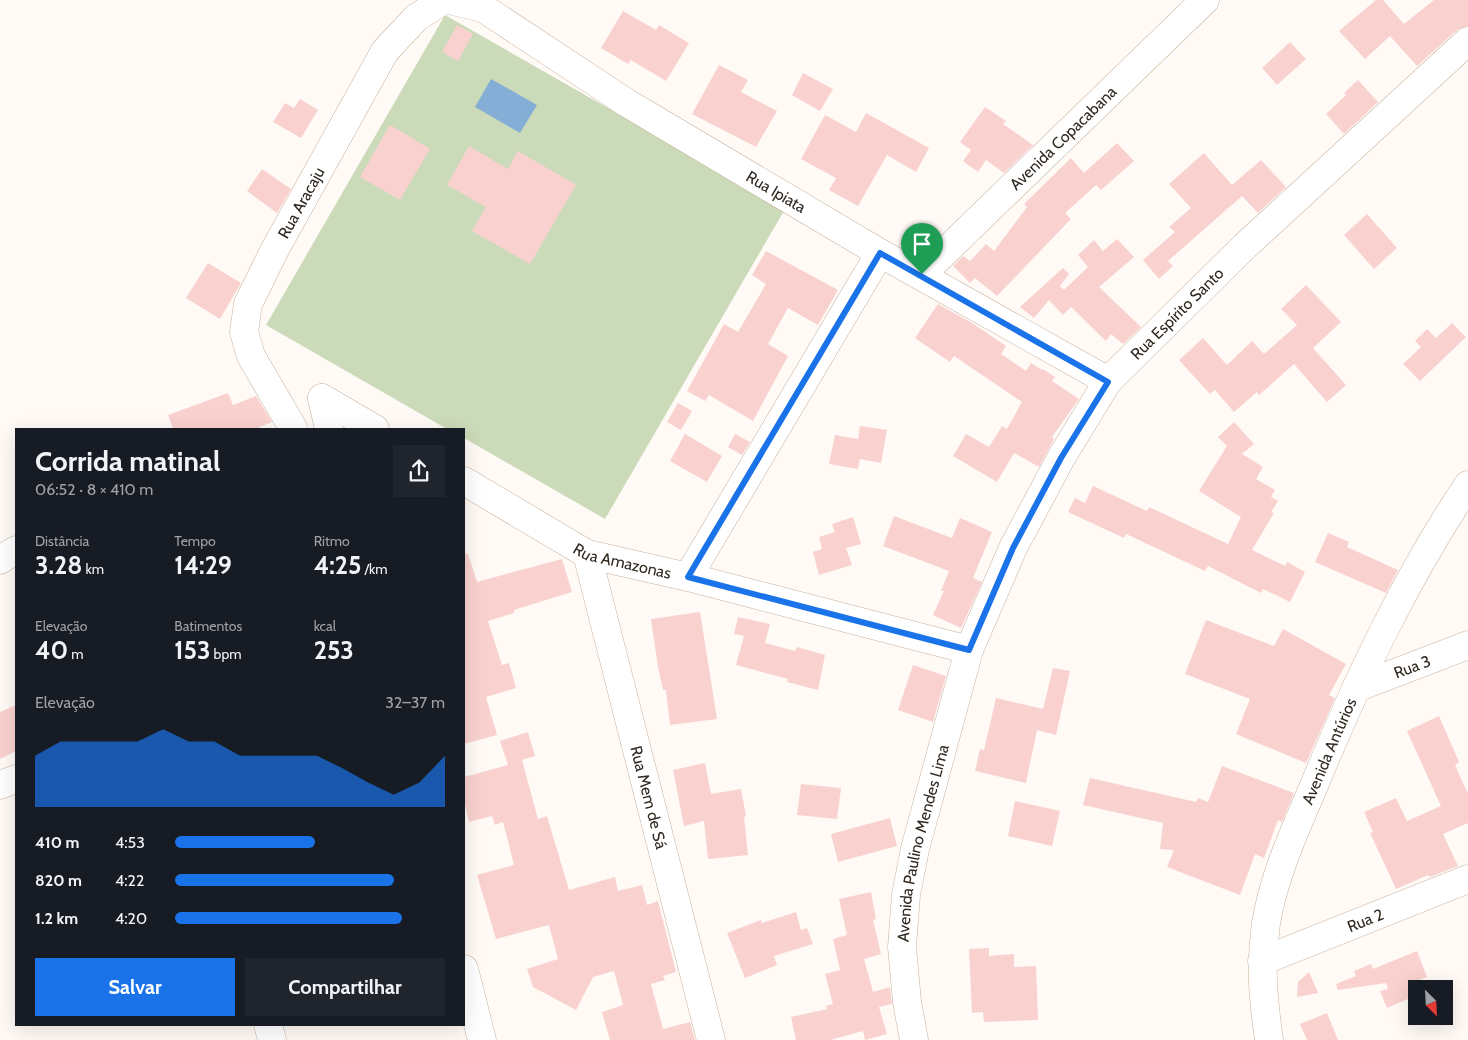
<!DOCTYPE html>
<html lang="pt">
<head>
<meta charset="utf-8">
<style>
	:root { --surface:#171b24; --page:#20242c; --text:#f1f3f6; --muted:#9ea1a6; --accent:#1a73e8 }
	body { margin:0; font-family:Cabin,sans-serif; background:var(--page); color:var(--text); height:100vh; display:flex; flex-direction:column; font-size:19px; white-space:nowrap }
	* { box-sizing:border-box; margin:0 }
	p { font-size:16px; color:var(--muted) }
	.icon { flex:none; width:28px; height:28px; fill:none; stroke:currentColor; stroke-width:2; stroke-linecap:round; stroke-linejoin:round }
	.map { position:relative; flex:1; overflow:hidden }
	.sheet { position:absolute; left:15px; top:428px; width:450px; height:598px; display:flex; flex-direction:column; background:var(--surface); border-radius:0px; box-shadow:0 5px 20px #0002 }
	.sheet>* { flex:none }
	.needle { width:32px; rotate:156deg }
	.controls { position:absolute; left:1408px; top:980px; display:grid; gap:10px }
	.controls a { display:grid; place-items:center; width:45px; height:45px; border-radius:0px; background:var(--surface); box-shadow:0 5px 20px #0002; font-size:25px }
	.pin { position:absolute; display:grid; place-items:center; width:42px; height:42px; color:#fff; margin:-51px -21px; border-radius:50% 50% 50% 0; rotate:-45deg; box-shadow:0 0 5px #0007 }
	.pin .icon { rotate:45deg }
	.round { display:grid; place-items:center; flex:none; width:52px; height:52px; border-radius:0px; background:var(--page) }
	.overview { display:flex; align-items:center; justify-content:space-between; height:85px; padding:0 20px }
	h1 { font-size:28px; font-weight:700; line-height:38px }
	.stats { display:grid; grid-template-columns:repeat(3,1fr); gap:8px; height:85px; padding:5px 20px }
	.stats div { display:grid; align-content:center }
	.stats b { font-size:25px; font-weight:700 }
	.stats small { font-size:14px; font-weight:400 }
	.stats p { font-size:14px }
	.chart { height:140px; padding:10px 20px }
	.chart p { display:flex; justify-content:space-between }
	.chart svg { width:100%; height:90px; margin-top:5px; fill:var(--accent); opacity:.7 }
	.primary-button { display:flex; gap:10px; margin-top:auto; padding:10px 20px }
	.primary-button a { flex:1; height:58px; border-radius:0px; background:var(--accent); color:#fff; font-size:20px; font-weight:700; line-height:58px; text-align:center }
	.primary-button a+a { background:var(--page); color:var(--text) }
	ul { padding:0 20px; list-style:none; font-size:16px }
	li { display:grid; grid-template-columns:80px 60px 1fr; align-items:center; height:38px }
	li i { height:12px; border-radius:6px; background:var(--accent) }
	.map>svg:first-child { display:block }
</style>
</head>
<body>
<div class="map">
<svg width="1468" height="1040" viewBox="0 0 1468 1040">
	<rect width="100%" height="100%" fill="#fffaf6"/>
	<path fill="#cbdab9" d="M445,15l340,194 -180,310 -141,-81v-9h-17l-181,-104z"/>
	<path fill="#84aed6" d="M491,79l46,26 -17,28 -45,-26z"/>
	<g fill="#f9d2cf">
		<path d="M1376,0h7l21,24 30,-24h34v26l-11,4 -40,36 -27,-30 -25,23 -26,-28z"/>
		<path d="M623,11l33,19 3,-5 30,18 -23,38 -35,-21 -3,4 -27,-16z"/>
		<path d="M457,25l16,9 -15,27 -16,-9z"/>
		<path d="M1290,42l16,17 -29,26 -15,-17z"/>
		<path d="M719,65l29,15 -7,12 36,19 -21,36 -64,-33z"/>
		<path d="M803,73l30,16 -13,22 -28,-16z"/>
		<path d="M1358,80l20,22 -34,32 -18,-20 20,-19 -2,-2z"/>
		<path d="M300,99l18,11 -17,28 -28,-16 12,-19 9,5z"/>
		<path d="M985,107l21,14 -3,3 30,21 -29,28 -18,-13 -8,12 -15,-11 8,-11 -11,-8z"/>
		<path d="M866,113l63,35 -13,24 -29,-17 -29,51 -29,-16 7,-12 -35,-19 24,-44 31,17z"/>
		<path d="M390,125l40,24 -30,51 -40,-23z"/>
		<path d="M1117,143l17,18 -33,29 -5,-5 -31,28 6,6 -74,77 -22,-18 -5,5 -17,-17 10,-10 7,5 16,-17 8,7 33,-44 -3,-3 47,-46 13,15z"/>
		<path d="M469,146l39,23 10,-18 58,34 -46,79 -58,-33 14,-24 -39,-22z"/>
		<path d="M1204,153l28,32 29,-25 25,27 -28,26 -16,-17 -74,65 5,5 -14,13 -16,-19 32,-28 -6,-5 22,-19 -22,-24z"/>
		<path d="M262,169l29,20 -14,24 -30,-22z"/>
		<path d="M1367,214l30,34 -23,21 -30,-34z"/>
		<path d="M1117,239l17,18 -35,30 42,40 -18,17 -12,-10 -5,7 -35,-34 -8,8 -14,-15 -15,18 -14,-11 43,-39 6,6 -9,12 4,4 24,-23 -10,-12 16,-15 9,11z"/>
		<path d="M766,251l72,39 -20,35 -30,-17 -20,36 20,12 -35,65 -44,-26 -4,6 -18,-10 37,-67 14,8 28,-48 -14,-9z"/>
		<path d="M208,263l33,20 -21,36 -34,-21z"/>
		<path d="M1306,285l35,37 -28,26 33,37 -19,17 -33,-38 -35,31 -2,-3 -23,20 -19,-22 -5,4 -31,-34 24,-22 24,27 25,-24 12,13 33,-29 -16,-16z"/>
		<path d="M938,304l34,19 34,23 -5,8 25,17 5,-8 11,7 1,-1 12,8 -3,4 27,18 -27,38 2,2 -15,28 -25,-14 -17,29 -44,-26 13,-22 23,13 13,-21 5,3 15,-27 -68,-46 -4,6 -35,-24z"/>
		<path d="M1452,323l14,14 -46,44 -17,-17 18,-17 -6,-6 12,-12 9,9z"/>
		<path d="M228,393l5,12 23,-9 16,26 -17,7h-82l-5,-14z"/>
		<path d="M678,403l14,8 -11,19 -14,-8z"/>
		<path d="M1234,422l20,22 -12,10 21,13 -7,12 19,11 -4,7 7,4 -7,11 3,1 -22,37 33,16 2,-4 18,10 -15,30 -27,-13 -2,4 -53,-27 -3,5 -79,-37 -2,4 -56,-26 7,-14 10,5 8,-17 54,25 2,-4 79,37 13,-27 -42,-26 28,-45 -9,-9z"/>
		<path d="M860,426l27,4 -6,33 -21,-4 -2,10 -29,-5 6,-29 23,4z"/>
		<path d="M685,434l37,22 -15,26 -37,-21z"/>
		<path d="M735,434l15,8 -8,13 -14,-8z"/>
		<path d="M894,516l58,22 8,-20 32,14 -19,46 9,4 -21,46 -28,-13 11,-24h-3l8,-20 -66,-25z"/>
		<path d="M853,517l8,27 -15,4 6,17 -33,10 -6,-23 9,-3 -3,-12 16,-5 -3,-8z"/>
		<path d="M1328,533l21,9 -2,5 51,23 -12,23 -71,-31z"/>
		<path d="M464,554h4l9,28 85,-23 10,33 -58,18v3l-26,8 14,44 7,-2 7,25 -30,9 11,38 -33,9z"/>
		<path d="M700,612l17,107 -47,6 -4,-35h-3l-5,-23 -7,-48z"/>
		<path d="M738,617l32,7 -5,19 30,8 2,-4 28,8 -7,35 -31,-8 1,-3 -52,-14 8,-29 -10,-2z"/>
		<path d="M1206,620l68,26 9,-17 63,35 -17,31 6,3 -29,65 -70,-29 14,-35 -65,-25z"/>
		<path d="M913,665l33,11 -13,46 -35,-12z"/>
		<path d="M1053,668l17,3 -14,64 -19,-5 -11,53 -51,-12 5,-22 4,1 12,-52 47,11z"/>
		<path d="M16,705v46l-16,8v-47z"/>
		<path d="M1439,716l20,46 -4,3 13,29v29l-25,11 15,32 -28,11 -2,-2 -32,14 -26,-56 3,-1 -9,-20 32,-14 11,23 34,-15 -34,-75z"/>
		<path d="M528,732l7,24 -13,4 16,59 9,-3 22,74 46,-13 3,14 24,-6 5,20 11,-4 18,71 -13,4 2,4 -14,4 12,45 27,-7 5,18h-85l-8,-28 21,-7 -9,-34 -21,6 -17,33 -43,-23 -6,-18 31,-10 -9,-34 -53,14 -19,-64 37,-10 -11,-43 -8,3 -3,-9 -23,6 -5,-22v-23l44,-12 -8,-24z"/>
		<path d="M705,763l6,31 30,-5 5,27 -2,1 4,38 -40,4 -4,-38 -20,5 -11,-56z"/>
		<path d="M1222,766l72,27 -12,29 -4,-2 -14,38 -9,-4 -15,41 -73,-28 7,-17 -14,-1 3,-26 -80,-18 7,-27 106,24 2,-4 10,4z"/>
		<path d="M801,784l40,4 -4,31 -40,-4z"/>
		<path d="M1015,801l45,10 -8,35 -44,-10z"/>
		<path d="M890,818l7,28 -59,16 -7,-28z"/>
		<path d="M871,892l5,27 -3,1 8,34 -17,5 9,33 17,-5 2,17 -13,3 8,27 -22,6 -2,-9 -33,9h-34l-5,-23 36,-8 -1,-3 7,-2 -8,-30 15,-4 -7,-31 14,-4 -8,-36z"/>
		<path d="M796,912l5,18 6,-2 6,16 -39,12 3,9 -32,13 -18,-45 34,-13 1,3z"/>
		<path d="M989,948v8l25,-2v13l22,-1 2,54 -54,2 -1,-10 -11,1 -3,-64z"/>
		<path d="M1417,951l10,26 -8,3 3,9h-6v27l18,1 -16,6 -10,-24 -21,9 -7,-17 8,-2 -2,-6 -48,7 -2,-6 20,-8 -2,-5 17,-7 2,5z"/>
		<path d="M1309,972l9,21 -21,4 1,-15z"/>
		<path d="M1327,1013l11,27h-31l-7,-16z"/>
	</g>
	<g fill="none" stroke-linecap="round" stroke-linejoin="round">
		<g stroke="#c7b19c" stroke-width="29">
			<g id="minor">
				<path id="s1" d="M449,0l34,8 144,95 253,150 228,128"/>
				<path id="s2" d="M922,274l283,-274"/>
				<path d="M322,398l53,31"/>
				<path d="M322,398l7,31"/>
				<path id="s3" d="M293,428l-42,-72 -7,-24 4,-28 26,-53 111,-200 31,-33 27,-18"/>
				<path id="s4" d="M464,481l123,73 101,23 281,73"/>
				<path id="s5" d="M587,554l124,486"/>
				<path d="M0,560l16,-10"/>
				<path d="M688,577l192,-324"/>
				<path id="s6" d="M1356,688l112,-43"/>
				<path d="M0,785l16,-6"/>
				<path id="s7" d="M1262,961l206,-82"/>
				<path d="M464,969l18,71"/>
				<path d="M268,1024l4,16"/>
				<path id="s8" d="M914,1040l-7,-38 -5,-55 4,-52 9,-46 54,-199 44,-102 48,-90 47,-77 137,-135 223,-205"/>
				<path id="s9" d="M1269,1040c-6,-42 -9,-74 -3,-117 8,-47 28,-91 47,-135 43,-105 92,-209 155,-303"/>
			</g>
		</g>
		<use href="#minor" stroke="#fff" stroke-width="28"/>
	</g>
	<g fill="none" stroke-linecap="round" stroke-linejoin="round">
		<g stroke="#fff" stroke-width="10">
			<path id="route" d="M880,253l228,129 -47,76 -48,90 -44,102 -281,-73z"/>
		</g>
		<use href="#route" stroke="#1a73e8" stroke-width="6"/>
	</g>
	<g text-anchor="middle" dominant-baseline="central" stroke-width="4" stroke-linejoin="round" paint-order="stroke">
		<g font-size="16" fill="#312920" stroke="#fff">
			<text stroke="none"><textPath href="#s2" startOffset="196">Avenida Copacabana</textPath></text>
			<text stroke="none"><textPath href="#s1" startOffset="381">Rua Ipiata</textPath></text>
			<text stroke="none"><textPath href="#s3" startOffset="251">Rua Aracaju</textPath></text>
			<text stroke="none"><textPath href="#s8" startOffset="799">Rua Espírito Santo</textPath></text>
			<text stroke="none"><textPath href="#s4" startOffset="179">Rua Amazonas</textPath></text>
			<text stroke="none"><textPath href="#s6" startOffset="60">Rua 3</textPath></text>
			<text stroke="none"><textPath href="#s9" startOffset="301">Avenida Antúrios</textPath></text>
			<text stroke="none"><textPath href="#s5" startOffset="251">Rua Mem de Sá</textPath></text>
			<text stroke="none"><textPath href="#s8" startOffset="200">Avenida Paulino Mendes Lima</textPath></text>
			<text stroke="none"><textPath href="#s7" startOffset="111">Rua 2</textPath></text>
		</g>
	</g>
</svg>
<div class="controls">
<a><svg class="needle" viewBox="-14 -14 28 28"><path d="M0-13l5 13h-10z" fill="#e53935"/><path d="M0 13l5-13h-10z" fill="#9ea1a6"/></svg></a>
</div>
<div class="pin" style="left:922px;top:274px;background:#1e9e55"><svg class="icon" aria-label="arrive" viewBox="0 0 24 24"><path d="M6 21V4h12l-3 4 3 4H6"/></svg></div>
<section class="sheet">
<div class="overview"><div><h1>Corrida matinal</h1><p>06:52 · 8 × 410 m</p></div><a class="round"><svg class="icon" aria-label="share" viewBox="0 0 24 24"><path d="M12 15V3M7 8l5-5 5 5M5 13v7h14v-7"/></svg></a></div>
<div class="stats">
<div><p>Distância</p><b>3.28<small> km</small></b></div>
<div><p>Tempo</p><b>14:29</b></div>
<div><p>Ritmo</p><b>4:25<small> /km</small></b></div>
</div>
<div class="stats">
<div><p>Elevação</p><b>40<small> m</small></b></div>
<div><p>Batimentos</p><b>153<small> bpm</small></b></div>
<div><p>kcal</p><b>253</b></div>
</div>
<div class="chart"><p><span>Elevação</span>32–37 m</p>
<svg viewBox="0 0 160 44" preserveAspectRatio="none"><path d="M0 44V19L10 12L20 12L30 12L40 12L50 6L60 12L70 12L80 19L90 19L100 19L110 19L120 25L130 32L140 38L150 32L160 19V44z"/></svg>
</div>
<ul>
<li><b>410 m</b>4:53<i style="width:52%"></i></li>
<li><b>820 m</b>4:22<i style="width:81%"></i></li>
<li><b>1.2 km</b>4:20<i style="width:84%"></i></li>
</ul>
<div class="primary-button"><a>Salvar</a><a>Compartilhar</a></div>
</section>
</div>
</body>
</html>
